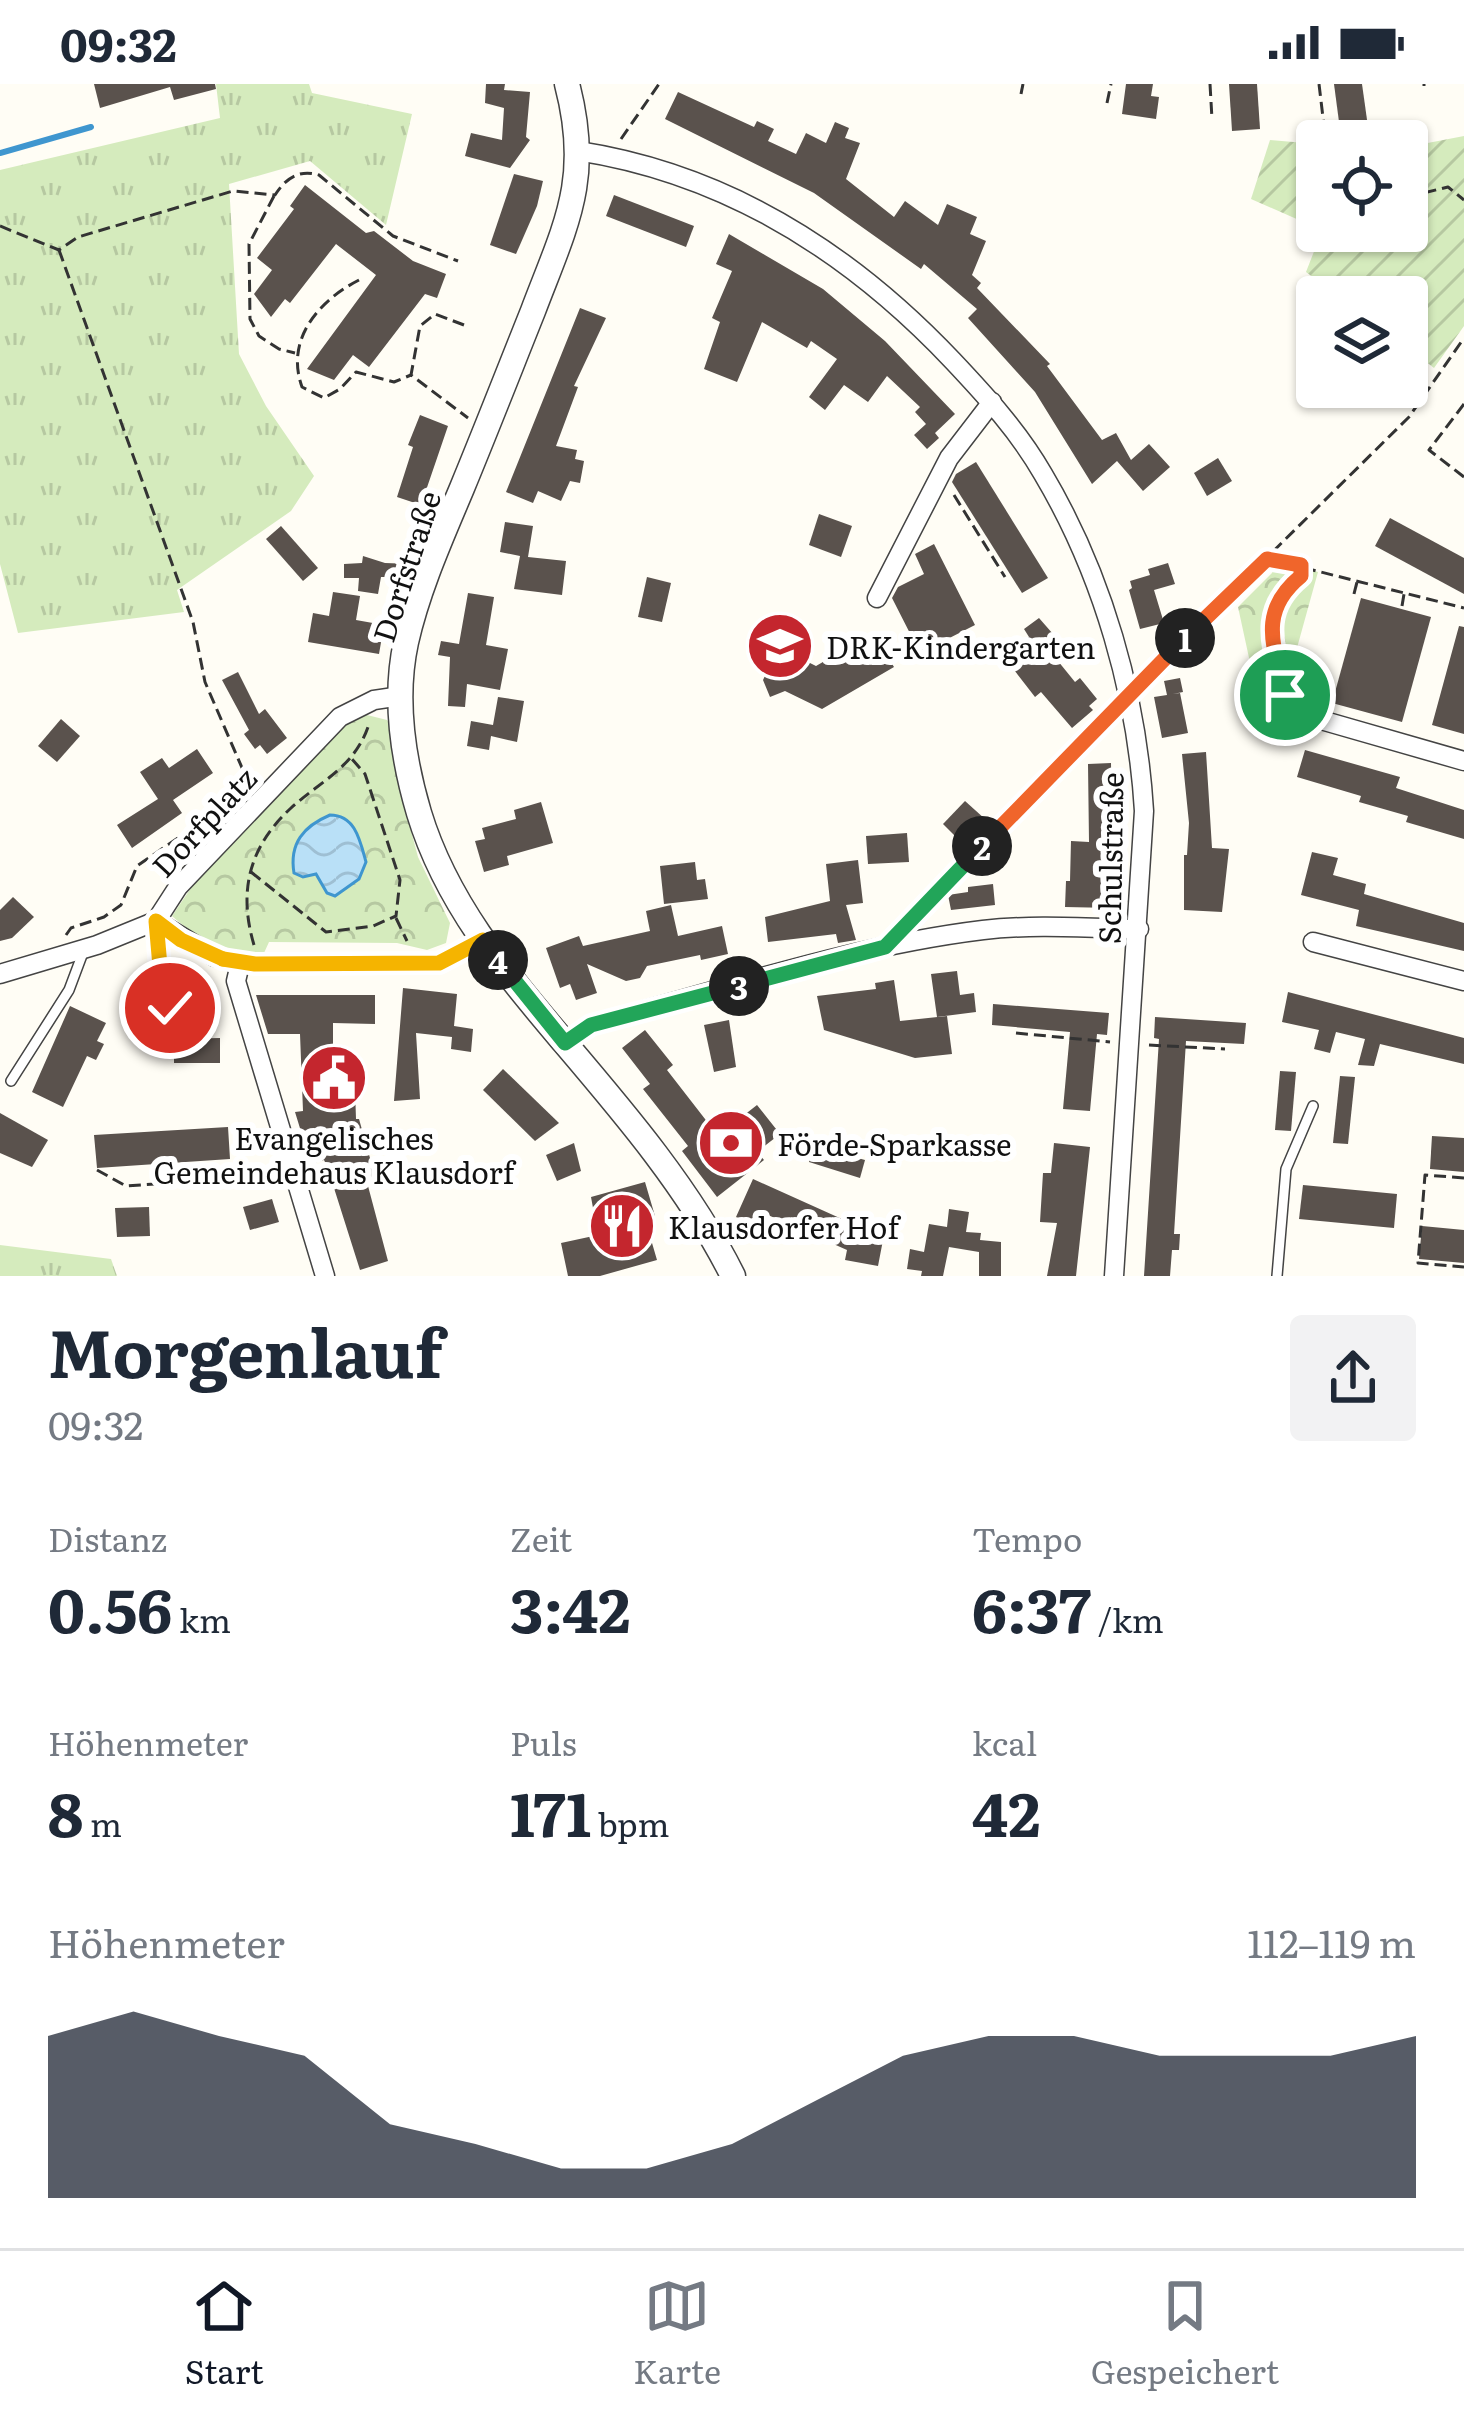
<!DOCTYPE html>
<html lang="de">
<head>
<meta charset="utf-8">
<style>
	:root { --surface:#fff; --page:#f2f2f3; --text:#1f2937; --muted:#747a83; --line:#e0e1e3; --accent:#111827 }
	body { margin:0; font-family:Literata,serif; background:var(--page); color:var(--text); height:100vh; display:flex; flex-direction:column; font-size:45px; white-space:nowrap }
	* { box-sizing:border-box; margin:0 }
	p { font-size:39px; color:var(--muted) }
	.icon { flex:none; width:66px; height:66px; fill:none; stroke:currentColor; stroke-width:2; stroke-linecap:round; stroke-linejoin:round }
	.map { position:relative; height:1192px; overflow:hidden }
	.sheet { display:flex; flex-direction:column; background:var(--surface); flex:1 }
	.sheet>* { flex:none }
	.buttons { position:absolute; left:1296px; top:36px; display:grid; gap:24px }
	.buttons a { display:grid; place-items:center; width:132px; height:132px; border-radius:12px; background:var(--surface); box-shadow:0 3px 9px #0004; font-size:60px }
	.pin { position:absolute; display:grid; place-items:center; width:102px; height:102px; color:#fff; margin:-51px; border:6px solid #fff; border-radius:50%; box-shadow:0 3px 12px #0007 }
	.km { position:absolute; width:60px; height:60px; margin:-30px; border-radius:50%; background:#222; color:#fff; font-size:33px; line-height:60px; text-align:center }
	.round { display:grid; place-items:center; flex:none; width:126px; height:126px; border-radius:12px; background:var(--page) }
	.headline { display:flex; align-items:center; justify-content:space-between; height:204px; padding:0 48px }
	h1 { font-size:66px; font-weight:700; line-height:90px }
	.stats { display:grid; grid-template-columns:repeat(3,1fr); gap:18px; height:204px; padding:12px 48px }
	.stats div { display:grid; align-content:center }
	.stats b { font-size:60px; font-weight:700 }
	.stats small { font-size:33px; font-weight:400 }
	.stats p { font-size:33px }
	.chart { height:336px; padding:24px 48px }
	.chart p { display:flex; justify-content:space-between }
	.chart svg { width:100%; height:216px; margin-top:12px; fill:var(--accent); opacity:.7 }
	.status { display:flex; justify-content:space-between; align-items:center; height:84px; padding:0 60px; background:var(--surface); direction:ltr }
	.status svg { height:33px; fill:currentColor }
	.dock { display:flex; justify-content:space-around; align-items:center; height:168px; border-top:3px solid var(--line); background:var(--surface); font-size:33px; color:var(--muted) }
	.dock a { display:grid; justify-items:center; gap:6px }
	.dock .current { color:var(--accent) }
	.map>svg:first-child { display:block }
</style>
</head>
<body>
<div class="status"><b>09:32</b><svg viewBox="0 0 49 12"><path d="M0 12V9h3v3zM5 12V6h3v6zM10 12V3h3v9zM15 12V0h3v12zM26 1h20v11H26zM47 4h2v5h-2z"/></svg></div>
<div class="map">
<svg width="1464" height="1192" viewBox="0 0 1464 1192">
	<defs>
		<pattern id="grass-tufts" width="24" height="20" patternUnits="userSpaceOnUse" patternTransform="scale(3)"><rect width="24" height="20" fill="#d5ebbd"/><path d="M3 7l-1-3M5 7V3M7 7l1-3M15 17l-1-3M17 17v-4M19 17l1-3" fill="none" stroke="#b6c8a1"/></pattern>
		<pattern id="park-crowns" width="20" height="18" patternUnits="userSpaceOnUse" patternTransform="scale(3)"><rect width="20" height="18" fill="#d5ebbd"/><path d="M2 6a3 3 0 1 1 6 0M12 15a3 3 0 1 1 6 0" fill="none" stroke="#b6c8a1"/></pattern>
		<pattern id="garden-furrows" width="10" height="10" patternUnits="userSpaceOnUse" patternTransform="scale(3)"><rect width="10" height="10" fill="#d5ebbd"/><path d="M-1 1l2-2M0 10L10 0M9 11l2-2" fill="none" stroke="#b6c8a1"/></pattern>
		<pattern id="water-waves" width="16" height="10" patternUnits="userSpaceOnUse" patternTransform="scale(3)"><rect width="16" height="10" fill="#b9e0f7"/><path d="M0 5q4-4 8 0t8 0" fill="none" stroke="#9ebfd3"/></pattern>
	</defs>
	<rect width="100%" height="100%" fill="#fffdf5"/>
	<g fill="url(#grass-tufts)">
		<path d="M216,0h93l3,9 100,21 -26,111 -76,-64 -81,23 10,170 27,52 48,70 -23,35 -114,79 7,22 -166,21 -18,-69v-394l220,-52z"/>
		<path d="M0,1161l111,14 6,17h-117z"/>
	</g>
	<g fill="url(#park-crowns)" fill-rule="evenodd">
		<path d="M1276,476l42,12 -31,112 34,9 -9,31 -48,3 -26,-120 34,-34z"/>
		<path d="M363,630l24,6 6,10 8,63 17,64 32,66 -4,20 -19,7 -30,-7 -128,-1 -5,11c-46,0 -58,-8 -92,-37l23,-34 150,-159zM330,731l20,6 16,41 -39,31 -28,-57 12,-12z"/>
	</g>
	<g fill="url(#garden-furrows)">
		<path d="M1464,52v190l-30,42 -27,-21v-50h-68l-33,-25 16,-41h85v-84z"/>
		<path d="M1270,56l47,4v84l-66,-29z"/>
	</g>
	<path fill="url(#water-waves)" stroke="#3f96cf" stroke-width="3" d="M330,731c25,0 30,25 36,47l-7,17 -24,17 -8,-3 -11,-19 -13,3 -9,-4c-5,-30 10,-47 36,-58z"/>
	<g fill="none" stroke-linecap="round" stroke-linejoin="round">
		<path stroke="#3f96cf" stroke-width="6" d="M0,69l91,-26"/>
	</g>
	<g fill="#5a524d">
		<path d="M94,0h121l1,5 -42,11 -4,-13 -70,21z"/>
		<path d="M486,0h19l-1,6 26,2 -4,45 4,3 -20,28 -45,-12 6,-23 31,7 2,-32 -19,-5z"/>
		<path d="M1126,0h27l-2,12 8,1 -3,22 -34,-5z"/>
		<path d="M1229,0h28l3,45 -28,2z"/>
		<path d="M1334,0h28l7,50 -28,3z"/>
		<path d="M678,8l76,35 3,-6 17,8 -6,12 28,13 10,-21 20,10 9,-21 14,6 -4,10 15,5 -14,36 48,38 11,-16 33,24 9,-21 30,13 -7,17 16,7 -14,34 9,8 -4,5 73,76 -3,2 55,74 14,-7 15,27 18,-16 21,23 -27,24 -26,-30 -25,23 -57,-92 -67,-74 9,-9 -53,-45 -3,5 -107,-76 -149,-74z"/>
		<path d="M514,90l29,7 -6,25 -21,48 -26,-9z"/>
		<path d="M305,101l61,48 8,-2 39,30 33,13 -9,24 -12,-4 -56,73 -16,-12 -19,25 -27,-11 69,-94 -40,-31 -46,59 -5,-4 -14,18 -17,-23 18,-24 -15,-12 37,-49 -4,-3z"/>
		<path d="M614,111l80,31 -8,21 -80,-31z"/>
		<path d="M729,150l94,55 62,52 70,73 -20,19 4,5 -12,11 -13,-14 12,-11 -11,-12 5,-5 -33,-31 -19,26 -24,-17 -19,25 -16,-13 28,-38 -26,-18 -4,7 -45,-26 -25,60 -33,-13 16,-47 -8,-4 20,-47 -16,-7z"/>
		<path d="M580,224l26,10 -32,68 4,1 -22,59 21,4 -2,9 9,2 -4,22 -10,-2 -9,20 -23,-10 -5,12 -27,-11z"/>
		<path d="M420,331l28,11 -27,79 -24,-8 16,-50 -5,-2z"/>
		<path d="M1218,374l14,23 -25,15 -13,-23z"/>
		<path d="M976,378l72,116 -26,15 -70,-111 4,-8z"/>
		<path d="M819,430l33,12 -11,31 -32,-12z"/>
		<path d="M1390,434l74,40v36l-89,-48z"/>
		<path d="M505,438l28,4 -5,31 38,4 -4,34 -48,-6 6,-33 -20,-4z"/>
		<path d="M281,442l37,42 -15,13 -37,-42z"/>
		<path d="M934,460l41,81 -55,28 -28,-55 6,-11 26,-13 -9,-20z"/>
		<path d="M363,472l22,7 28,1 -5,13h-27l-3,17 -20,-3 1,-13h-15v-14l18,-1z"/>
		<path d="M1168,479l7,21 -21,6 10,33 -24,6 -11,-39 3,-2 -2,-7 20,-6 -2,-6z"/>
		<path d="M647,493l24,6 -9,39 -24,-5z"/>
		<path d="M333,508l27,4 -4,24 28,5 -5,29 -71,-12 5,-29 16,3z"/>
		<path d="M468,509l26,4 -8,48 22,4 -8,41 -33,-6 -2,23 -17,-1 2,-49 -12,-2 3,-14 18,3z"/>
		<path d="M1361,514l70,19 -29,105 -70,-19z"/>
		<path d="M1039,534l21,24 -11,8 26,32 5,-4 17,21 -8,7 4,4 -21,18 -31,-36 -6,5 -31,-40 25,-20 -5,-8z"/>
		<path d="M1459,542l5,1v107l-32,-9z"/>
		<path d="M873,549l21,34 -72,42 -37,-18 -15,6 -7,-17 16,-33 19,-3 4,15 14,7z"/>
		<path d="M238,588l21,42 6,-5 22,29 -20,16 -7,-9 -5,4 -11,-15 5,-4 -27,-50z"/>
		<path d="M1180,594l3,14 -10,2 7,-1 8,40 -26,5 -8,-41 13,-2 -3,-14z"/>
		<path d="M498,613l26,4 -7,41 -26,-6 -2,14 -22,-4 4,-25 22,4z"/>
		<path d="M61,635l19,17 -23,26 -19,-16z"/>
		<path d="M197,665l16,24 -40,27 9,13 -50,35 -15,-23 41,-26 -18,-27 22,-14 7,10z"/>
		<path d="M1305,666l95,27 -4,11 68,22v29l-58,-17 2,-6 -49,-14 2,-6 -64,-19z"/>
		<path d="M1206,668l6,96 17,1 -7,63 -38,-2v-55h3l2,-32 -7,-69z"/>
		<path d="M1111,679l2,145 -48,-1 1,-26h4l1,-40 18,1 -1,-78z"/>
		<path d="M965,717l20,18 -23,24 -19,-19z"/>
		<path d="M541,718l12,41 -46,13 2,9 -25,7 -9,-31 10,-2 -3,-11 34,-9 -2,-9z"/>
		<path d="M907,749l2,29 -41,2 -2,-28z"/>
		<path d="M1312,768l26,6 -5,17 33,9 -2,10 100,29v28l-108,-25 3,-16 -58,-15z"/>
		<path d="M858,776l5,43 -17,2 10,35 -18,3 -2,-9 -68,8 -3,-25 65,-16 -4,-37z"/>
		<path d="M695,778l2,18 8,-1 3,20 -44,5 -4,-38z"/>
		<path d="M993,800l2,21 -44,5 -3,-15 20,-3v-5z"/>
		<path d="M13,813l21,20 -22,21 -12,3v-31z"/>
		<path d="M671,821l7,31 44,-10 6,28 -27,6 -1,-5 -53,11 -7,12 -14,3 -39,-17 10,29 -21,7 -6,-16 -10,4 -14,-40 33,-12 4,10 67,-15 -4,-20z"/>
		<path d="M957,887l3,24 14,-2 2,19 -39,5 -6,-43z"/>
		<path d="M894,896l6,41 47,-5 5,38 -37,4 -91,-28 -7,-34 59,-7 -1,-6z"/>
		<path d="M403,904l54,6 -3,32 19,3 -2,23 -20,-3 1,-12 -36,-4 4,66 -26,2z"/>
		<path d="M1288,908l176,46v26l-84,-20 -6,22 -16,-1 7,-26 -29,-7 -6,21 -16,-4 5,-19 -37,-8z"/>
		<path d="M256,911h119v29l-42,-1v38l21,-1 2,59h3l18,64 -9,3 20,75 -28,9 -33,-104 -3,-6 -13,4 -16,-52 8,-1 -3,-77h-32z"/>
		<path d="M993,920l116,9 -2,22 -10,-1 -7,77 -27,-2 7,-77 -78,-7z"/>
		<path d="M70,922l36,17 -9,18 7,3 -8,16 -9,-4 -24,51 -31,-15z"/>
		<path d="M1155,933l91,6 -2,21 -58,-3 -12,193h6l-1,16h-7l-2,26h-26l15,-237 -5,-1z"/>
		<path d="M729,936l7,47 -22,5 -10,-47z"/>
		<path d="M645,946l28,35 -6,5 45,58 16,-13 6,8 23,-18 23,29 -23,18 7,8 -47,37 -35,-46 6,-5 -45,-57 7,-5 -28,-36z"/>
		<path d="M220,954v25h-46v-24z"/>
		<path d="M503,985l56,54 -24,18 -52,-51z"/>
		<path d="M1280,987l16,1 -5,59 -16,-1z"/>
		<path d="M1340,992l15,1 -7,67 -15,-1z"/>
		<path d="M0,1029l48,27 -16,27 -32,-14z"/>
		<path d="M228,1043l2,32 -133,9 -3,-33z"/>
		<path d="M1432,1052l32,2v34l-34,-3z"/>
		<path d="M574,1059l7,28 -24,10 -11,-26z"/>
		<path d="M1054,1059l36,4 -14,129h-29l10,-53 -17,-1 3,-49h8z"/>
		<path d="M814,1062l51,14 -5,18 -51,-16z"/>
		<path d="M753,1095l100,45 -3,10 33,6 -5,26 -33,-6 2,-10 -79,-35 -6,13 -26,-11z"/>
		<path d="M645,1098l10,34 -10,3 12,41 -57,16h-32l-7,-33 37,-8 -7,-38z"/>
		<path d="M1303,1101l94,9 -3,34 -95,-9z"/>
		<path d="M272,1115l7,23 -29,8 -7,-23z"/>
		<path d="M149,1123l1,29 -33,1 -2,-29z"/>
		<path d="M949,1125l20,3 -3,20 15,1 -1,7 21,2v34h-22v-24l-30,-5 -6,29h-22l1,-5 -15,-2 3,-20 14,3 5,-28 18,3z"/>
		<path d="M1422,1142l42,4v33l-45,-4z"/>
	</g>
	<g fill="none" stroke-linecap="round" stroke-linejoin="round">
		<g stroke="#444" stroke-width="12">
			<g id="service">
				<path d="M156,837c2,29 -3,77 25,93"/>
				<path d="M11,997l58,-91 15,-40"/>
				<path d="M1277,1192l9,-107 27,-63"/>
			</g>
		</g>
		<g stroke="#444" stroke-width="21">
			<g id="minor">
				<path d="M578,67c149,23 273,102 375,210 33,35 66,71 90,113 60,101 94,221 101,337l-30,465"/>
				<path d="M877,514l72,-140 43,-56"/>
				<path d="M401,612l-27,4 -34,17 -162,170 -22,34 59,36 25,7 199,-1 44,-23"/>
				<path d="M1321,636l143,41"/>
				<path d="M1313,858l151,39"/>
				<path d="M240,880l-4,17 89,295"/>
				<path d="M0,890l97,-29 59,-24"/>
				<path d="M565,959l26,-18c128,-34 260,-79 392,-95 52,-6 104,-2 156,-1"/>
			</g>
		</g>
		<g stroke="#444" stroke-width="27">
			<path id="tertiary" d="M567,0c25,95 -1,140 -34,227 -24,60 -47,119 -71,177 -21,50 -44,101 -56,154 -12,55 -3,117 13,171 27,89 85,158 144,228 63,74 127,149 170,235"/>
		</g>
		<g stroke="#333" stroke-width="3" stroke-dasharray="12 6" stroke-linecap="butt">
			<path d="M1210,0l2,35"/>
			<path d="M1319,0l5,42"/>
			<path d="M1424,0v2"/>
			<path d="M1021,10l2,-10"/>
			<path d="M1107,19l4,-19"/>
			<path d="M621,55l38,-55"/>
			<path d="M274,112l-25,48 1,75 9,17 20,13 16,4"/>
			<path d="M1407,113l41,-10 16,13"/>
			<path d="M0,142l59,24 19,-13 155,-46 42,4c11,-17 24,-26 44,-20l74,61 65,25"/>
			<path d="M59,166l134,372 12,60 44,102"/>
			<path d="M359,196c-41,21 -74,60 -57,107l22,11 16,-9 16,-17 38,10 17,-7"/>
			<path d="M464,241l-29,-11 -15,12 -9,49 57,43"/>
			<path d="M1464,320l-35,46 35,27"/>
			<path d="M954,411l51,82"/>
			<path d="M1269,475l195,49"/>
			<path d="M1302,483l-1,9c-13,11 -25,22 -29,39 -6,28 10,85 33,101"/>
			<path d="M1354,510l3,-12"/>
			<path d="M1402,522l2,-12"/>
			<path d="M1145,594l264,-261 55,-79"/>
			<path d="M251,788l75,60 47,-6 23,-10 4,-36 -35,-106 -13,-15"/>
			<path d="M396,834l11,23"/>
			<path d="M911,836l203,-208"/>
			<path d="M66,851l5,-7 33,-11 17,-12 16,-39 96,-66"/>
			<path d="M254,861c-16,-54 -5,-98 37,-137 30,-27 63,-41 77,-81"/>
			<path d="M194,881l1,23"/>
			<path d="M1016,949l94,9"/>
			<path d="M1149,961l76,4"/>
			<path d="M97,1086l29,16 148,-10"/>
			<path d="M1464,1094l-39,-3 -7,88 46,4"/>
		</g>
		<use href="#service" stroke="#fff" stroke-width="9"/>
		<use href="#minor" stroke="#fff" stroke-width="18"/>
		<use href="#tertiary" stroke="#fff" stroke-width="24"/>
	</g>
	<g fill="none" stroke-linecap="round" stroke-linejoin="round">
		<g stroke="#fff" stroke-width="24">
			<path id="split-1" d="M1185,554l82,-79 34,6v11c-44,36 -27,70 -16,119"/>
		</g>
		<g stroke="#fff" stroke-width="24">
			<path id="split-2" d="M982,762l203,-208"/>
		</g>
		<g stroke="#fff" stroke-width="24">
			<path id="split-3" d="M739,902l146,-39 97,-101"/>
		</g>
		<g stroke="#fff" stroke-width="24">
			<path id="split-4" d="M498,876l67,83 26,-18 148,-39"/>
		</g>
		<g stroke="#fff" stroke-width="24">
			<path id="split-5" d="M223,875l32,5 184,-1 44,-23 15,20"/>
		</g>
		<g stroke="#fff" stroke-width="24">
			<path id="split-6" d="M170,924l-8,-19 -6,-68 25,19 42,19"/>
		</g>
		<use href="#split-1" stroke="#f0652b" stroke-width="15"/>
		<use href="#split-2" stroke="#f0652b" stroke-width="15"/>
		<use href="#split-3" stroke="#22a559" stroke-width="15"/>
		<use href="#split-4" stroke="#22a559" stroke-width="15"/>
		<use href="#split-5" stroke="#f5b400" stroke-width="15"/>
		<use href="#split-6" stroke="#f5b400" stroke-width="15"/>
	</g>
	<defs>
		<g id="school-disc" transform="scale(3.45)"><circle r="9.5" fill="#c4262e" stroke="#fff"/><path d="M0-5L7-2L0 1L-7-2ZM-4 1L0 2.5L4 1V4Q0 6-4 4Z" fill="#fff"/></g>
		<g id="civic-disc" transform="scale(3.45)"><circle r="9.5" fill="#c4262e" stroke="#fff"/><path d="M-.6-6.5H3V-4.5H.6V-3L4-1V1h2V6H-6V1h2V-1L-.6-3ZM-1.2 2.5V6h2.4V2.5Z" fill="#fff"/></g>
		<g id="bank-disc" transform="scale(3.45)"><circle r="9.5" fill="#c4262e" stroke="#fff"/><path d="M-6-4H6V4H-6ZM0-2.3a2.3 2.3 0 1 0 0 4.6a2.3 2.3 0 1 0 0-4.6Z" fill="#fff"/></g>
		<g id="restaurant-disc" transform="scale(3.45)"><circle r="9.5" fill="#c4262e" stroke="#fff"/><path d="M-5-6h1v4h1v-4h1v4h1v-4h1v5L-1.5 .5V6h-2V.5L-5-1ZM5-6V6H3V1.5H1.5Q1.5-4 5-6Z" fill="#fff"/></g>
	</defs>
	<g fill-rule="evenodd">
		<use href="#school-disc" x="780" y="562"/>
		<use href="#civic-disc" x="334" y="994"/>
		<use href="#bank-disc" x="731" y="1059"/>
		<use href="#restaurant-disc" x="622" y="1142"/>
	</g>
	<g text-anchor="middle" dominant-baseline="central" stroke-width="12" stroke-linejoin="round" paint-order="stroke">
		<g font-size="30" fill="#111" stroke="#fff">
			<text transform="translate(405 482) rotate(-72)">Dorfstraße</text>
			<text transform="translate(203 737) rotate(-47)">Dorfplatz</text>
			<text transform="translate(1109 774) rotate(-89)">Schulstraße</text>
		</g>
		<g font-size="30" fill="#111" stroke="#fff" text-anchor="start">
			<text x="826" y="562">DRK-Kindergarten</text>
			<text x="334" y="1053" text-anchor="middle">Evangelisches<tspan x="334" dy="34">Gemeindehaus Klausdorf</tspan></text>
			<text x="777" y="1059">Förde-Sparkasse</text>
			<text x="668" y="1142">Klausdorfer Hof</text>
		</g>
	</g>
</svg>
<div class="buttons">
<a><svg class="icon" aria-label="locate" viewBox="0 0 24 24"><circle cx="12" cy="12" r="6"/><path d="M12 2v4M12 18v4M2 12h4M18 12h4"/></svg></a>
<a><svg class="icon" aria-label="layers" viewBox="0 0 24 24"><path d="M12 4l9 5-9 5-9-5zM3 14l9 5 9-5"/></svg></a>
</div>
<div class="pin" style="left:1285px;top:611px;background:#1e9e55"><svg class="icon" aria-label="arrive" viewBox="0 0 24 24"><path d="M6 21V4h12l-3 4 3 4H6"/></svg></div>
<div class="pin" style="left:170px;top:924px;background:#d93025"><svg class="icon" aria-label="check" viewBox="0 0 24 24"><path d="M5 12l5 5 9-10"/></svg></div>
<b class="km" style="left:1185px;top:554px">1</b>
<b class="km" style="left:982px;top:762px">2</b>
<b class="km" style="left:739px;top:902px">3</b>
<b class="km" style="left:498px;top:876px">4</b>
</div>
<section class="sheet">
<div class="headline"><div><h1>Morgenlauf</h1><p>09:32</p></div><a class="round"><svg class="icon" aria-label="share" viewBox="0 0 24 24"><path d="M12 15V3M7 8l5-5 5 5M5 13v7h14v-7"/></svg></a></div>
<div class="stats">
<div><p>Distanz</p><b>0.56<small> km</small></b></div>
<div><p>Zeit</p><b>3:42</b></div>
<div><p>Tempo</p><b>6:37<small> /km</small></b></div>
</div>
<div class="stats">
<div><p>Höhenmeter</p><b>8<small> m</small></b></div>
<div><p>Puls</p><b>171<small> bpm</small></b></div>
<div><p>kcal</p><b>42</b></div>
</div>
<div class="chart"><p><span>Höhenmeter</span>112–119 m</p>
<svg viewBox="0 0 160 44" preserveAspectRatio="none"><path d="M0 44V11L10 6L20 11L30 15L40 29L50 33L60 38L70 38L80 33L90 24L100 15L110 11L120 11L130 15L140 15L150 15L160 11V44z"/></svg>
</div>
</section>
<nav class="dock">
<a class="current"><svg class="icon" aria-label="home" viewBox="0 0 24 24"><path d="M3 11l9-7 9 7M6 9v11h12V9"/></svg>Start</a>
<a><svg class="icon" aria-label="map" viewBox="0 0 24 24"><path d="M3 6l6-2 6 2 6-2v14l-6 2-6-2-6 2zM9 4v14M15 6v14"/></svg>Karte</a>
<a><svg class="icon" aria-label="saved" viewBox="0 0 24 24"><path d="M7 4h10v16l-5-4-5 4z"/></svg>Gespeichert</a>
</nav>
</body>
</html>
